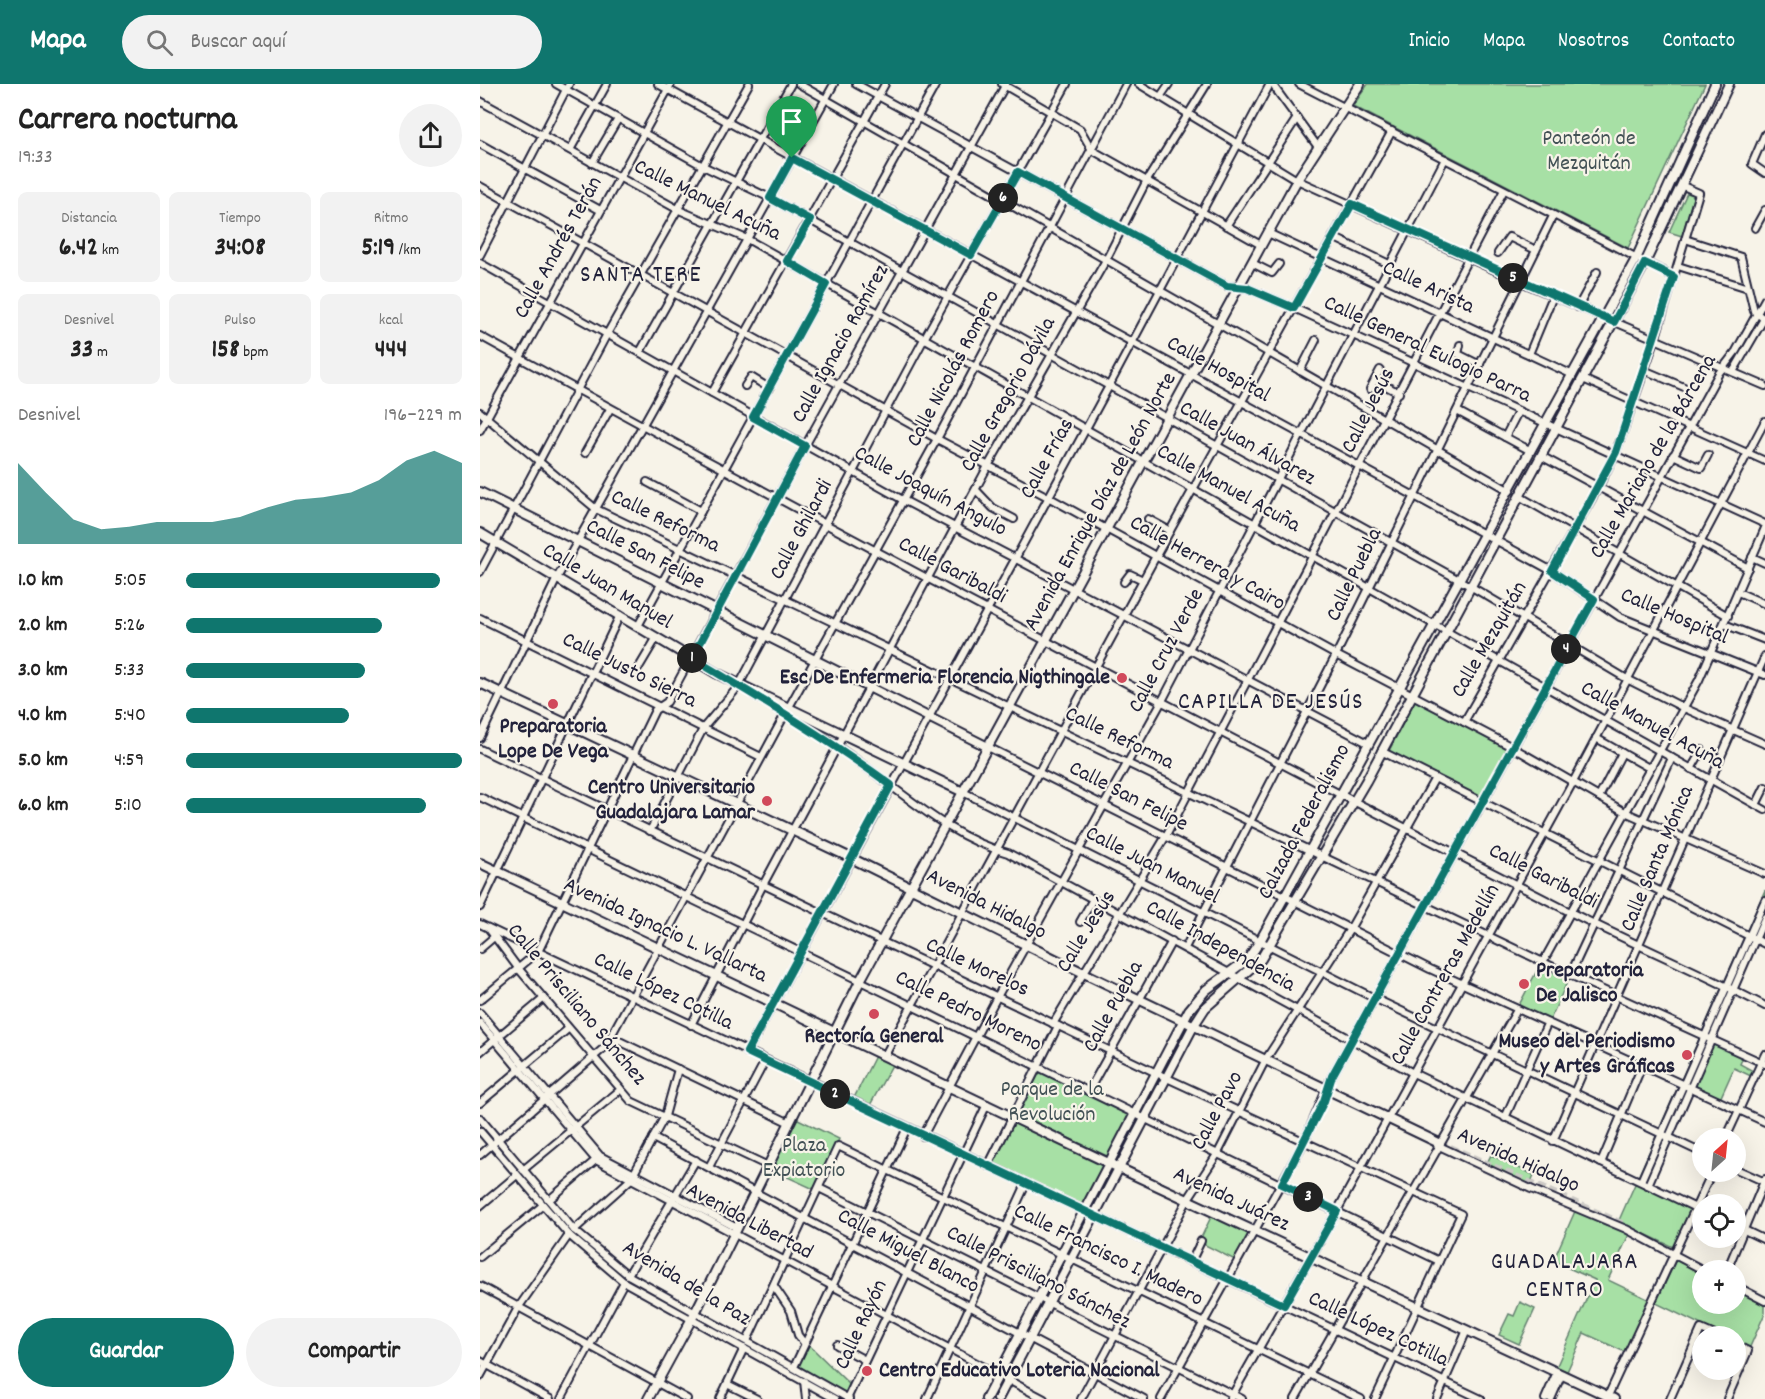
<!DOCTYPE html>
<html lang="es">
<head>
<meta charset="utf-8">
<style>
	:root { --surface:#fff; --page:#f2f2f2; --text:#222; --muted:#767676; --accent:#0f766e }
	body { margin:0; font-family:Dekko,sans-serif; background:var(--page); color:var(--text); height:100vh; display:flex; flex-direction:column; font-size:22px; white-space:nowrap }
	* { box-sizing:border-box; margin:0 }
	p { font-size:20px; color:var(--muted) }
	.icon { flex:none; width:33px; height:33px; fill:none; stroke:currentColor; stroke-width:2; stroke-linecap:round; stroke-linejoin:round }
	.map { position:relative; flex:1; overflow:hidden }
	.details { display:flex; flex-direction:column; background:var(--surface); width:480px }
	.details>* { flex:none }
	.needle { width:39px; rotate:27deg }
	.tools { position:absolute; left:1212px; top:1044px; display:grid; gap:12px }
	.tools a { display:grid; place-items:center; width:54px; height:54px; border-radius:50%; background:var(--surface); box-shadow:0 6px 24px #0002; font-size:30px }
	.pin { position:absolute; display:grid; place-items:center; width:51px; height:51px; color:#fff; margin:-62px -26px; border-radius:50% 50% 50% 0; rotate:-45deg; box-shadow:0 0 6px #0007 }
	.pin .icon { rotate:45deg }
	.km { position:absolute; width:30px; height:30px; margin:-15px; border-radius:50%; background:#222; color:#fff; font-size:16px; line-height:30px; text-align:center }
	.round { display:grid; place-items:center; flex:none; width:63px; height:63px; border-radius:32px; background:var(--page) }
	.head { display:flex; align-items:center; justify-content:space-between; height:102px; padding:0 18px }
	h1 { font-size:33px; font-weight:700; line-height:45px }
	.stats { display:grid; grid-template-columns:repeat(3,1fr); gap:9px; height:102px; padding:6px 18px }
	.stats div { display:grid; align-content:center; border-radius:9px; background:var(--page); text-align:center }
	.stats b { font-size:26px; font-weight:700 }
	.stats small { font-size:16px; font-weight:400 }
	.stats p { font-size:16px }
	.chart { height:168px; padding:12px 18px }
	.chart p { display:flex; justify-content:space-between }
	.chart svg { width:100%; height:108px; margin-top:6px; fill:var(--accent); opacity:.7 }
	.primary-button { display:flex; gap:12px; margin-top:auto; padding:12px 18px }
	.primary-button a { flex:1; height:69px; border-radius:36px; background:var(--accent); color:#fff; font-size:24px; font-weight:700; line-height:69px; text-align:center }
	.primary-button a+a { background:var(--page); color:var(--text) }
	ul { padding:0 18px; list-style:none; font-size:20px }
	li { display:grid; grid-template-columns:96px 72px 1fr; align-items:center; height:45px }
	li i { height:15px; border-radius:8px; background:var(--accent) }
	header { display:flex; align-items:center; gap:36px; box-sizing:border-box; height:84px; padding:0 30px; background:var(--accent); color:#fff }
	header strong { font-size:28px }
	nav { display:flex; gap:33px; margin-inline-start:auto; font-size:21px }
	.search { width:420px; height:54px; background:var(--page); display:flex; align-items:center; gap:15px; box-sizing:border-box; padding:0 21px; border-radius:33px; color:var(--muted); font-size:22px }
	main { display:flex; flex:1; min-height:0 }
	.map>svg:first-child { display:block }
</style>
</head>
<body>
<header>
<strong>Mapa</strong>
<div class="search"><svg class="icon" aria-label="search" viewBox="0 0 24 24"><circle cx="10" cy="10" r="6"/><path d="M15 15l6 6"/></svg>Buscar aquí</div>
<nav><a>Inicio</a><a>Mapa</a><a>Nosotros</a><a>Contacto</a></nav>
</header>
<main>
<section class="details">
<div class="head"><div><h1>Carrera nocturna</h1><p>19:33</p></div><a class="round"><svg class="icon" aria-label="share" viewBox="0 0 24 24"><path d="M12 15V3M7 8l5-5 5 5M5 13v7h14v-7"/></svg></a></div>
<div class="stats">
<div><p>Distancia</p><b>6.42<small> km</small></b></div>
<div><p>Tiempo</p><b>34:08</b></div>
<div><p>Ritmo</p><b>5:19<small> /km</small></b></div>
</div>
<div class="stats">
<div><p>Desnivel</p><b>33<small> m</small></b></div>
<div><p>Pulso</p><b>158<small> bpm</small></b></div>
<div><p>kcal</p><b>444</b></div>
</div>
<div class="chart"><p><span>Desnivel</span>196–229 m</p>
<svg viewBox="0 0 160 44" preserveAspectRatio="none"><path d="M0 44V11L10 23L20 34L30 38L40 37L50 35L60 35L70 35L80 33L90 29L100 26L110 25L120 23L130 18L140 10L150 6L160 11V44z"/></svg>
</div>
<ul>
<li><b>1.0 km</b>5:05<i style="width:92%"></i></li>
<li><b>2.0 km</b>5:26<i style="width:71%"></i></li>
<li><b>3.0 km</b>5:33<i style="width:65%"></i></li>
<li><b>4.0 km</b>5:40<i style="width:59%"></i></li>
<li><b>5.0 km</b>4:59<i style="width:100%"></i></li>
<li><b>6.0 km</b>5:10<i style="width:87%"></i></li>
</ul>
<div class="primary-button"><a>Guardar</a><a>Compartir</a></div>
</section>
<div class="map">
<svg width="1285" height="1315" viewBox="0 0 1285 1315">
	<rect width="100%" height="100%" fill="#f7f3e8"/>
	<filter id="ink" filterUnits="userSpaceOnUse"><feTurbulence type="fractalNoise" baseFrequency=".0167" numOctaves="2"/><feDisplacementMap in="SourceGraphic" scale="12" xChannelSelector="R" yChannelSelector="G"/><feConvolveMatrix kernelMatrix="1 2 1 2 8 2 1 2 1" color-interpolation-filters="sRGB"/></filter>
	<g filter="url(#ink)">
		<g fill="#a7e0a5" stroke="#648170" stroke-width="1.5">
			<path d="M888,0h337l-77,164 -275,-142z"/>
			<path d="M1207,109l7,2 -12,41 -13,-4z"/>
			<path d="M935,616l92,48 -27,51 -91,-48z"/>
			<path d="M1285,806v34l-52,119 30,14 -3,7 15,8 -2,5 -19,-9 -14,31 -26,-12 -44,102 43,21 -18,38 -43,-20 -24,52 44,21 -25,52 -43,-20 -29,66h-13l53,-119 -42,-19 23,-52 30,16 10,2z"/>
			<path d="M1060,881l29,13 -20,44 -31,-15z"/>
			<path d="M395,972l17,9 -23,42 -16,-7z"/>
			<path d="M555,982l97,48 -23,43 -96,-45z"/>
			<path d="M316,1034l43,21 -23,51 -44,-20z"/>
			<path d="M529,1035l96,46 -22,43 -95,-44z"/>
			<path d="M1011,1071l43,20 -5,12 -44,-20z"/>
			<path d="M732,1131l40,19 -15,27 -38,-19z"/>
			<path d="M1196,1176l26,13v31h34v-15l29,15v9l-16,36 -13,-7v-6h-12l-68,-33z"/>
			<path d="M1040,1218l15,7 -16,35 -20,-9 10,-21 5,2z"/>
			<path d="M329,1261l43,42 -4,8 -50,-29z"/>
		</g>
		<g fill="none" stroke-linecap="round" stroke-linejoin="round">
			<path stroke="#ccc9c5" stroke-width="8" stroke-dasharray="8 4" stroke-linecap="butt" d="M959,1059l185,82"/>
			<g stroke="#22223b" stroke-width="10">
				<g id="minor">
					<path d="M76,0l147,82 67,32 700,388 157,93 57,29 81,36"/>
					<path d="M178,0l894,487 68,46 145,58"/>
					<path d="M319,0l711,407"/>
					<path d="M376,0l371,202 20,2 47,20 471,216"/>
					<path d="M522,0l78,45 12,21 169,95"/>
					<path d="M659,0l158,96 224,102 244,104"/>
					<path d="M792,0l46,63"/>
					<path d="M819,0l375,193"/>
					<path d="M680,13l9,-13"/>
					<path d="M0,17l199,109 68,29 1018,571"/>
					<path d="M1285,50l-13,30 13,9"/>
					<path d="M0,60l120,66"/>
					<path d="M90,66l37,-66"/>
					<path d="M112,79l26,-44"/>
					<path d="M0,102l457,253 111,58 288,158 176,92 113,65 140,62"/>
					<path d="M746,142l71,-108"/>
					<path d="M1275,144l10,-18"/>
					<path d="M788,149l305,142"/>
					<path d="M853,153l56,27"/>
					<path d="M1205,155l56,18 13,54 10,8"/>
					<path d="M1018,169l11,-16 27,13"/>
					<path d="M0,171l89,-171"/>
					<path d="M0,179l423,237 465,243"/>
					<path d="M772,179l20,10 7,-9"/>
					<path d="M1198,182l70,22"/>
					<path d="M1098,223l19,-35"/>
					<path d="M0,252c359,199 723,389 1088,575 65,33 132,61 197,95"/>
					<path d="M980,261l-2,9 22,11"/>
					<path d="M160,268l151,-268"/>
					<path d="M1049,270l24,-58"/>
					<path d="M1164,286l40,17"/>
					<path d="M820,287l16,-31"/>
					<path d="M1253,288l32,-55"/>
					<path d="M1103,295l182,82"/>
					<path d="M895,296l24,13"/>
					<path d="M265,302l6,-9 18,11"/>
					<path d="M890,305l10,-19"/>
					<path d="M232,309l173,-309"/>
					<path d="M977,327l74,40"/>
					<path d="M0,328l116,97 974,466 195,89"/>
					<path d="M0,346l191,-346"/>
					<path d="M1025,353l13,-25"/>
					<path d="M105,369l25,-44"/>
					<path d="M1193,371l28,13 7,-13"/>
					<path d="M1061,372l207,112"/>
					<path d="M167,398l54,29"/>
					<path d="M496,406l17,18 21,11"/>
					<path d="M1039,412l209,120"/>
					<path d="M668,435l22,12"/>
					<path d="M1272,473l13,6"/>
					<path d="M0,488l127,-238 142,-250"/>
					<path d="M644,498l6,-8 13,6"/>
					<path d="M1258,508l27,12"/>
					<path d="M0,534l281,139"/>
					<path d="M1244,540l41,16"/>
					<path d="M158,542l298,-542"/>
					<path d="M155,590l22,-37"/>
					<path d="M274,611c42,23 81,49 120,78 42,31 83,67 134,80l405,220 289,138"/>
					<path d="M984,638l134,-234 18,-36 39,-112 44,-147 -16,-7"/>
					<path d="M0,654l77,-160 277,-494"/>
					<path d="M1116,654l53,30"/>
					<path d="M508,663l442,222 335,153"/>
					<path d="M0,665l689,330 292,135 -86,185"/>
					<path d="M901,667l384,193"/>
					<path d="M1211,685l11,-19"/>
					<path d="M483,708l413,207 326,154"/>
					<path d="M0,713l959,464"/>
					<path d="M1119,713l23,-44"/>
					<path d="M1276,721l9,-18"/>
					<path d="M170,747l54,-104 34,-40 186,-348 143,-255"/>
					<path d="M0,823l140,-292"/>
					<path d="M600,838l13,-23"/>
					<path d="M0,840l1001,475"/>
					<path d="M9,845l29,39 113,133 137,65"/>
					<path d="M705,864l151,-293 217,-439"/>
					<path d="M0,865l14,-12"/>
					<path d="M1063,878l156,-282 66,-152"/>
					<path d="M1090,891l102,-217"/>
					<path d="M0,916l58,-48 117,-242 12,-8 138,-256 201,-362"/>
					<path d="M0,929l120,143 137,72"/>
					<path d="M0,939l116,137 448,239"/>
					<path d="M573,940l113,-188 338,-646"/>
					<path d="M211,941l72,-140 225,-419 118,-206 40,-78 61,-98"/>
					<path d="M131,953l179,86"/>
					<path d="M0,968l63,-53"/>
					<path d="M267,968l361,-664 162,-304"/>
					<path d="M405,971l271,-499 236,-425"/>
					<path d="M609,1006l83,-149"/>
					<path d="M0,1019l88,-74"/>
					<path d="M0,1034l94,112 54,45 221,124"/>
					<path d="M1025,1034l42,-94"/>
					<path d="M0,1047l89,104 55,47 211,117"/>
					<path d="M443,1052l74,-139 165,-296 283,-542"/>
					<path d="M173,1054l491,261"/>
					<path d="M1246,1054l39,-84"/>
					<path d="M1073,1057l212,-485"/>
					<path d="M957,1061l94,44 95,40 77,41"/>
					<path d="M0,1071l125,-108 184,-340 148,-268 189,-355"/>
					<path d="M1121,1079l41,-97"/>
					<path d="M508,1082l70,-140"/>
					<path d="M229,1083l56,-106"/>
					<path d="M1256,1085l29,13"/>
					<path d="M43,1086l97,-80"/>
					<path d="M1161,1097l124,-281"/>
					<path d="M1168,1101l117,-268"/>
					<path d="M339,1104l423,211"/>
					<path d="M69,1116l48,-41"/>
					<path d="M0,1122l37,-31"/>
					<path d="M1256,1142l29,14"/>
					<path d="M94,1146l57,-51 34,-63 13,-47"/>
					<path d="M0,1173l63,-52"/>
					<path d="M711,1178l10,-21"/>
					<path d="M1247,1186l38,-91"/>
					<path d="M148,1191l68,-115"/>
					<path d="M0,1202l207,113"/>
					<path d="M294,1202l17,25 7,24 6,8"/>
					<path d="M1256,1202l29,15"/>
					<path d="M267,1257l91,-195 523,253"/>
					<path d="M357,1261l28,15"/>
					<path d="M0,1277l70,38"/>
					<path d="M314,1283l113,-239"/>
					<path d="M0,1293l38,-69 51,-73"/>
					<path d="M324,1297l2,18"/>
					<path d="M247,1300l30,15"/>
					<path d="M1127,1314l105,-226"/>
					<path d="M81,1315l63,-117"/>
					<path d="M240,1315l24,-51"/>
					<path d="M367,1315l140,-295"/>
					<path d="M447,1315l99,-215"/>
					<path d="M601,1315l107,-200 30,-46 48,-94 84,-130 85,-151"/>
					<path d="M681,1315l143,-257 28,-66 387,-703 17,-22 29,-52"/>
					<path d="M750,1315l107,-188 236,-429 192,-361"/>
					<path d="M815,1315l222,-389"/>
					<path d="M957,1315l30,-69"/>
					<path d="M1065,1315l12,-27"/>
					<path d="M1071,1315l11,-25"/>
					<path d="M1190,1315l31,-70 16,7"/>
					<path d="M1247,1315l21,-48 -12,-6"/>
				</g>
			</g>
			<g stroke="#22223b" stroke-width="12">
				<g id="major">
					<path d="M0,408l508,255"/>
					<path d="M0,449l236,140 247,119"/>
					<path d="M0,599l371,175 212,105 376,180"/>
					<path d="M0,779l639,305 495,231"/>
					<path d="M168,1315l48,-88 165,-332 407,-746 29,-53 63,-96"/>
					<path d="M506,1315l203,-389 17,-20 42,-31 12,-18 376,-682 79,-175"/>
					<path d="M518,1315l196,-374 11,-17 56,-49 105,-178 279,-518 84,-179"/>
				</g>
			</g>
			<use href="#minor" stroke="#f7f3e8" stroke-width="6"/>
			<use href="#major" stroke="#f7f3e8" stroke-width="8"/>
		</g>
	</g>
	<g fill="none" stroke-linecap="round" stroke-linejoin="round" filter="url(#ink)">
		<g stroke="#fff" stroke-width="12">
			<path id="route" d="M312,74l179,97 47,-83 209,114 20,2 47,20 58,-104 262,118 31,-59 29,14 -58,175 -64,119 42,28 -262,477 -8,25 -42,83 55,27 -53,94 -537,-253 144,-267c-66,-48 -130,-86 -199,-127l113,-212 -52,-29 73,-133 -39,-23 23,-41 -40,-22z"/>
		</g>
		<use href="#route" stroke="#0f766e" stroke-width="8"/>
	</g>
	<g fill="#d1495b" stroke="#f7f3e8" stroke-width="2">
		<circle cx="642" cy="594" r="6"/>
		<circle cx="73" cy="620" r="6"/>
		<circle cx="287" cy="717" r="6"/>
		<circle cx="1044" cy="900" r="6"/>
		<circle cx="394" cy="930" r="6"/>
		<circle cx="1207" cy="971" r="6"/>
		<circle cx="387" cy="1287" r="6"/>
	</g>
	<g text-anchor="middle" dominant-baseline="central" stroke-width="4.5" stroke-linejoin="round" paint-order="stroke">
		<g font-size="22" fill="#435256" stroke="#f7f3e8">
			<text x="1109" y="55">Panteón de<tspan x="1109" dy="25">Mezquitán</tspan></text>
			<text x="572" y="1006">Parque de la<tspan x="572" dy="25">Revolución</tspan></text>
			<text x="324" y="1062">Plaza<tspan x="324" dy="25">Expiatorio</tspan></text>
		</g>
		<g font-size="22" fill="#22223b" stroke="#f7f3e8">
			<text transform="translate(227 117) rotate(26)">Calle Manuel Acuña</text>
			<text transform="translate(79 164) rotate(-61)">Calle Andrés Terán</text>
			<text transform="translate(948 204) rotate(25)">Calle Arista</text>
			<text transform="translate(361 260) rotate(-61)">Calle Ignacio Ramírez</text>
			<text transform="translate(947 266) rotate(25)">Calle General Eulogio Parra</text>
			<text transform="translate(474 285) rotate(-62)">Calle Nicolás Romero</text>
			<text transform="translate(738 286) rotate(29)">Calle Hospital</text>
			<text transform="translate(529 311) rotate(-61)">Calle Gregorio Dávila</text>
			<text transform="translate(889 327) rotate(-63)">Calle Jesús</text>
			<text transform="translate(767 360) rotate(29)">Calle Juan Álvarez</text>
			<text transform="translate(1174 373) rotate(-60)">Calle Mariano de la Bárcena</text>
			<text transform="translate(568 375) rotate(-61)">Calle Frías</text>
			<text transform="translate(748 405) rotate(29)">Calle Manuel Acuña</text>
			<text transform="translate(450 408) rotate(28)">Calle Joaquín Angulo</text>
			<text transform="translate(621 418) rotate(-61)">Avenida Enrique Díaz de León Norte</text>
			<text transform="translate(185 438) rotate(26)">Calle Reforma</text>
			<text transform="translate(322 446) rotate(-62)">Calle Ghilardi</text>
			<text transform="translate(165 471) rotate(27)">Calle San Felipe</text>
			<text transform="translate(727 480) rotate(29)">Calle Herrera y Cairo</text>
			<text transform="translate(472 487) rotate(28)">Calle Garibaldi</text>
			<text transform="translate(875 491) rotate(-64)">Calle Puebla</text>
			<text transform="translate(127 503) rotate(31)">Calle Juan Manuel</text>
			<text transform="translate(1194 533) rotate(23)">Calle Hospital</text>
			<text transform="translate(1010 556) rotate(-60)">Calle Mezquitán</text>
			<text transform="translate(687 567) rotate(-62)">Calle Cruz Verde</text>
			<text transform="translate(149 587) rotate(26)">Calle Justo Sierra</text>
			<text transform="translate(1172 642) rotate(29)">Calle Manuel Acuña</text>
			<text transform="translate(639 655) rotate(26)">Calle Reforma</text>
			<text transform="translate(648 713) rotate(27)">Calle San Felipe</text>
			<text transform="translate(825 738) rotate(-62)">Calzada Federalismo</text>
			<text transform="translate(1178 775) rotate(-67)">Calle Santa Mónica</text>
			<text transform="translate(672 782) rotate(27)">Calle Juan Manuel</text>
			<text transform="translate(1063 793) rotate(27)">Calle Garibaldi</text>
			<text transform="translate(506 821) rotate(27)">Avenida Hidalgo</text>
			<text transform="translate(185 847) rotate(25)">Avenida Ignacio L. Vallarta</text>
			<text transform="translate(607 848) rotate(-58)">Calle Jesús</text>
			<text transform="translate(740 863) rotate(29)">Calle Independencia</text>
			<text transform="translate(497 884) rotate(25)">Calle Morelos</text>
			<text transform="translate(966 891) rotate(-61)">Calle Contreras Medellín</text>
			<text transform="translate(183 908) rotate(26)">Calle López Cotilla</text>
			<text transform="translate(96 921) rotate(50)">Calle Prisciliano Sánchez</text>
			<text transform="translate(634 923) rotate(-61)">Calle Puebla</text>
			<text transform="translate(488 928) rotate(26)">Calle Pedro Moreno</text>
			<text transform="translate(738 1027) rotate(-62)">Calle Pavo</text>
			<text transform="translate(1038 1077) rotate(24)">Avenida Hidalgo</text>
			<text transform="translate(751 1116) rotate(25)">Avenida Juárez</text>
			<text transform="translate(269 1138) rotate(28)">Avenida Libertad</text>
			<text transform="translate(428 1168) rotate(28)">Calle Miguel Blanco</text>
			<text transform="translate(628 1172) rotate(26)">Calle Francisco I. Madero</text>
			<text transform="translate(558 1194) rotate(27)">Calle Prisciliano Sánchez</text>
			<text transform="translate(206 1200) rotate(31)">Avenida de la Paz</text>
			<text transform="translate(382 1241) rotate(-65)">Calle Rayón</text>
			<text transform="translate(898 1246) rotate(25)">Calle López Cotilla</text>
		</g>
		<g font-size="22" font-weight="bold" fill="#22223b" stroke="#f7f3e8" text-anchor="end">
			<text x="630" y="594">Esc De Enfermeria Florencia Nigthingale</text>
			<text x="73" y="643" text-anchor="middle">Preparatoria<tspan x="73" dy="25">Lope De Vega</tspan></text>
			<text x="275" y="704">Centro Universitario<tspan x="275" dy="25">Guadalajara Lamar</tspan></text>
			<text x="1056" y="887" text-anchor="start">Preparatoria<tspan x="1056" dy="25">De Jalisco</tspan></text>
			<text x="394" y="953" text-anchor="middle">Rectoría General</text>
			<text x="1195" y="958">Museo del Periodismo<tspan x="1195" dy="25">y Artes Gráficas</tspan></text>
			<text x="399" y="1287" text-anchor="start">Centro Educativo Loteria Nacional</text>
		</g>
		<g font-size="24" letter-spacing="1.5" fill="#22223b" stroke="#f7f3e8">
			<text x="161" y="192">SANTA TERE</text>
			<text x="791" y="619">CAPILLA DE JESÚS</text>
			<text x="1085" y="1179">GUADALAJARA<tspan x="1085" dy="28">CENTRO</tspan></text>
		</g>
	</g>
</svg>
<div class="tools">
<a><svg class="needle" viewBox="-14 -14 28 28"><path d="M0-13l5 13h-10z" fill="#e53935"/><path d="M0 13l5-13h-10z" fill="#767676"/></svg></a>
<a><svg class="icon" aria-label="locate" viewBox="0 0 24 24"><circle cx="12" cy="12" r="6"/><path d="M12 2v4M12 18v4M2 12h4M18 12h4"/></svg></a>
<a>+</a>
<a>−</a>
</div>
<div class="pin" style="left:312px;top:74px;background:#1e9e55"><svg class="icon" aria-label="arrive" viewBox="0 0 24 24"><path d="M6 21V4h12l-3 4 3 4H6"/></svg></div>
<b class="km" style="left:212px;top:574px">1</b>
<b class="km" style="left:355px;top:1010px">2</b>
<b class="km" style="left:828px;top:1113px">3</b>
<b class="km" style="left:1086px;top:565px">4</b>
<b class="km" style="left:1033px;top:194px">5</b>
<b class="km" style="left:523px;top:114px">6</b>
</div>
</main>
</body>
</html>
